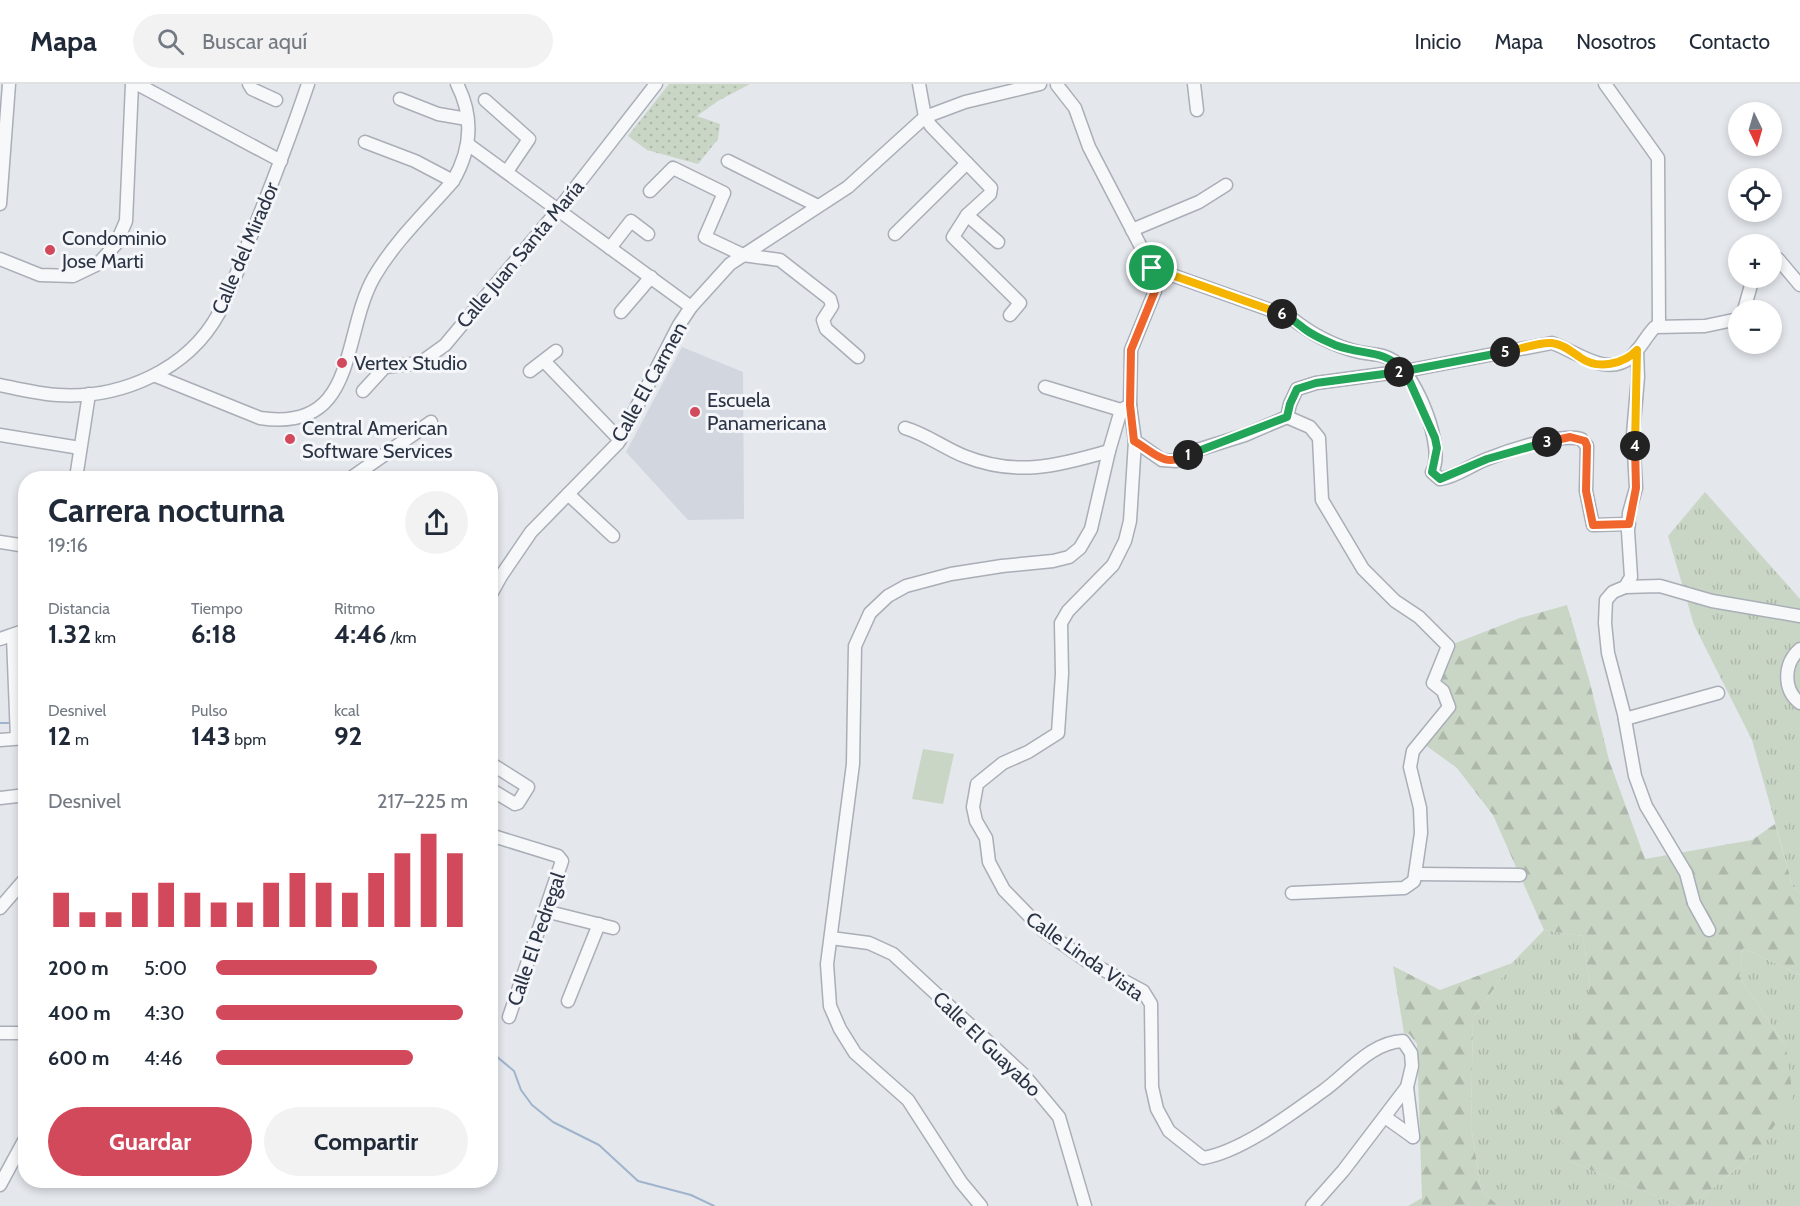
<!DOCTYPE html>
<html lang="es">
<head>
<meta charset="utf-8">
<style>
	:root { --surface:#fff; --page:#f2f2f3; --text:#1f2937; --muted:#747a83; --line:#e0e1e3; --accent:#d1495b }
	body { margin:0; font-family:Cabin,sans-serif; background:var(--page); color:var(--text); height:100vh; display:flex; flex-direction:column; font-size:22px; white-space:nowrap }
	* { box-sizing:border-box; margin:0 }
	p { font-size:20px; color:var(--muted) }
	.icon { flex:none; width:33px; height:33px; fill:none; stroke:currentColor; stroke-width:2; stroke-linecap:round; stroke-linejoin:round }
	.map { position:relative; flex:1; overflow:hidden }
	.details { position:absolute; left:18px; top:387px; width:480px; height:717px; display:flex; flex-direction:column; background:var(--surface); border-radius:24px; box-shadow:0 3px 9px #0003 }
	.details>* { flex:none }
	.needle { width:39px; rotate:175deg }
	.controls { position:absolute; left:1728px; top:18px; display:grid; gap:12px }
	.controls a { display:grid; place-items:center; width:54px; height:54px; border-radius:50%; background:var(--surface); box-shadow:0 3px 9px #0003; font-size:30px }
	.pin { position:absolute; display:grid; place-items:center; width:51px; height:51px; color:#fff; margin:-26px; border:3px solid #fff; border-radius:50%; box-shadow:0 2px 6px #0007 }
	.km { position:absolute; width:30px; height:30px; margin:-15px; border-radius:50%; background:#222; color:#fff; font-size:16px; line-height:30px; text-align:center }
	.round { display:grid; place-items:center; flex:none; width:63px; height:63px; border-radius:32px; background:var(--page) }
	.headline { display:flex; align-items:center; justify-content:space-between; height:102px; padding:0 30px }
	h1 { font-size:33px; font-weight:700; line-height:45px }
	.stats { display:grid; grid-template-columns:repeat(3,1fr); gap:9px; height:102px; padding:6px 30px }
	.stats div { display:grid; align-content:center }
	.stats b { font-size:26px; font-weight:700 }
	.stats small { font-size:16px; font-weight:400 }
	.stats p { font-size:16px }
	.chart { height:168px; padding:12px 30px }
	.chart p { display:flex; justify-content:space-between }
	.chart svg { width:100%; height:108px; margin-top:6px; stroke:var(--accent); stroke-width:6 }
	.action { display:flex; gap:12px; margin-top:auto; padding:12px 30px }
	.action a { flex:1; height:69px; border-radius:36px; background:var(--accent); color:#fff; font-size:24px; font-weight:700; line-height:69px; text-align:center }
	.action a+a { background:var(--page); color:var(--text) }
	ul { padding:0 30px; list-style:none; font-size:20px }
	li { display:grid; grid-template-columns:96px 72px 1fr; align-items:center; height:45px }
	li i { height:15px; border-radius:8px; background:var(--accent) }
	header { display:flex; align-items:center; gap:36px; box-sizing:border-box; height:84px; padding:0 30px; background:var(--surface); border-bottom:2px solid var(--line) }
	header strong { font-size:28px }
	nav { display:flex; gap:33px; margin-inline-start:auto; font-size:21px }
	.search { width:420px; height:54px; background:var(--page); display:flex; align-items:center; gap:15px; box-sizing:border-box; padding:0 21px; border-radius:33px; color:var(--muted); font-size:22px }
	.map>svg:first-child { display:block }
</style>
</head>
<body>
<header>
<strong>Mapa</strong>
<div class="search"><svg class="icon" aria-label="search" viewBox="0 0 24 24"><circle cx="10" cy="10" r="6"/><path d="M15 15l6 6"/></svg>Buscar aquí</div>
<nav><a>Inicio</a><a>Mapa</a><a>Nosotros</a><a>Contacto</a></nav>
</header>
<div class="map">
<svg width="1800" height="1122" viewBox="0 0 1800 1122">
	<defs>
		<pattern id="grass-tufts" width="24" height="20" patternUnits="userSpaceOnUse" patternTransform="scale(1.5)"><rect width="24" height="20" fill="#c9d6c5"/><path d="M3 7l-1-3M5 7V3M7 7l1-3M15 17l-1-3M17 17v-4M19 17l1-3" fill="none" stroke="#adb8ab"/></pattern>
		<pattern id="forest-firs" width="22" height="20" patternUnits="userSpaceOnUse" patternTransform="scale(1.5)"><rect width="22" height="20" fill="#c9d6c5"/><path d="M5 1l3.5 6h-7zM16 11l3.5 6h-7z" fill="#adb8ab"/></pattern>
		<pattern id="park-dots" width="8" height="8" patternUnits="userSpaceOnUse" patternTransform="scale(1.5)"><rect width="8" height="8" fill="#c9d6c5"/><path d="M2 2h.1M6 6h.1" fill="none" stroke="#adb8ab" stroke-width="1.8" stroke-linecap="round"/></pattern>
	</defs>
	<rect width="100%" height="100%" fill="#e4e7ec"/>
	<path fill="#d2d6de" d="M682,263l61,25 1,147 -56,1 -62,-68z"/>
	<g fill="url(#grass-tufts)">
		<path d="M1705,408l95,107v294l-7,-6 -41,-147 -58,-115 -26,-89z"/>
		<path d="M1544,846l39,6 7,51 -14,48 -10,125 115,46h-183l-17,-17 -10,-63 2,-108 39,-55z"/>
		<path d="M1743,864l57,27v231h-109l65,-53 30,-106 -47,-71z"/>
	</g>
	<g fill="url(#forest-firs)">
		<path d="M1567,521l22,74 20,81 36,99 107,-19 23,-16 18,63 7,6v82l-57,-27 -4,28 47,71 7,51 -37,55 -65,53h-10l-115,-46 -12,-60 36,-113 -7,-51 -39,-6 -51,-115 -36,-47 -36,-26 28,-35 -16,-24 15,-37 72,-28z"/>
		<path d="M1512,879l-39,55 -2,109 10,62 17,17h-90l14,-8 -5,-154 -8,-10 -5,-1 -11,-67 47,24z"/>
	</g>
	<path fill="url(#park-dots)" d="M669,0h81l-32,17 -21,15 23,8 -2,15 -20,25 -51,-14 -19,-14z"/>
	<path fill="#c9d6c5" d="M923,665l31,5 -11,50 -31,-5z"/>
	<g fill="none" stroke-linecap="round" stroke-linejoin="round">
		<g stroke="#9fb4cc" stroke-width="2">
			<path d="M0,639h11"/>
			<path d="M490,967l24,20 7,19 11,15 21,17 46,23 39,36 53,14 23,11"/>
		</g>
		<g stroke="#a9aeb7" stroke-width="15">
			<g id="minor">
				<path d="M137,0l144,77"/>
				<path d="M249,0l3,5 24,11"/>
				<path d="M919,0l6,33 6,9 60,62 -1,6 -23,21 -14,22 67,66 -10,12"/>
				<path d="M1194,0l3,26"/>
				<path d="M1605,0l53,74 1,168"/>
				<path d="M1057,1l18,23 14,39 63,121 3,23 -24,59 -1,55 5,36 -5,80 -5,20 -12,24 -45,46 -7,12 1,51 -4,59 -30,19 -25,11 -26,21 -4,23 3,14 10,17 3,24 15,28 39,40 44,31 56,30 8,13 1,83 5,22 12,22 34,27c38,-6 88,-44 120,-67 24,-17 48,-49 80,-50l8,12 1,13 -5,21 -64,84 -31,35"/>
				<path d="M400,15l38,15 29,5"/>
				<path d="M485,16l44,39 -21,31"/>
				<path d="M365,58l50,19 38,20"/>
				<path d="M469,61l222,162"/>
				<path d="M728,77l90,45"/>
				<path d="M650,107l23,-23 51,25 -19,44 38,18 37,5 50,39 2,7 -9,14 3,9 32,28"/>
				<path d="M0,120l9,-120"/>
				<path d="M967,131l31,27"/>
				<path d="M1132,146l67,-28 27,-17"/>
				<path d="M895,150l72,-71"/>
				<path d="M610,164l21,-27 17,13"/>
				<path d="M0,175l40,16 33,1 25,-12 18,-20 10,-23 6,-137"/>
				<path d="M1772,177l6,-2 22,26"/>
				<path d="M1152,184l138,49c21,17 43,29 69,35 13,3 23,1 35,9 22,15 52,87 38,111l8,7c16,-2 31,-14 47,-20 20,-8 73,-26 94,-20l6,7 -1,45 7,34 36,-1"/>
				<path d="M1744,226l9,-32"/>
				<path d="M621,228l30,-35"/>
				<path d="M1637,266l1,27 -5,57 3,54 -7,25 -1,18 3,46 -6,10 -12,5 -7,8 -1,23 3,30 16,61 11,62 11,30 40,67 8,30 15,27"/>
				<path d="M544,277l76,79"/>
				<path d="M530,287l26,-20"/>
				<path d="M156,292l104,42c99,15 81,-83 114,-141 21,-36 52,-65 79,-96 18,-31 21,-64 4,-97"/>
				<path d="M0,301c19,4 39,9 58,10 63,4 130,-25 161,-82 12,-23 21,-48 30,-72 21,-52 41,-104 59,-157"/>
				<path d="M1045,303l76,23"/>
				<path d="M363,307l22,-24 35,-4 25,-18 113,-135 98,-126"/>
				<path d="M1287,333l23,10 9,11 3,62 41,69 32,32 24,16 29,29 -15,37 10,8 6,16 -36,44 -3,16 10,41 1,25 -7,48 -10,7 -112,5"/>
				<path d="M905,344c21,6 39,20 59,28 52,21 94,10 145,-5"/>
				<path d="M0,351l80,13"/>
				<path d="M1135,357l27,19 14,1 18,-10 51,-16 42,-18 3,-13 7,-15 19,-6 89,-12 147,-28c24,8 54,35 79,14 10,-9 15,-21 24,-30l50,-1 33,-7"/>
				<path d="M76,394l13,-84"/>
				<path d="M351,394l80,-56"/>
				<path d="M568,410l45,42"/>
				<path d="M0,458l26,4"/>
				<path d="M1625,503l35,-1 52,15 88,15"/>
				<path d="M490,512l11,-20 30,-44 87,-89 61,-118 12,-18 39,-43 118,-77 77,-70 40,-15 75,-18"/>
				<path d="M13,553l4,101"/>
				<path d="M0,555l26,-9"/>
				<path d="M1800,565c-17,15 -17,41 0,54"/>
				<path d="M1625,635l93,-26"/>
				<path d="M0,656l26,-2"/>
				<path d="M490,679l38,24 -10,16 -3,1 -25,-15"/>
				<path d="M0,714l26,-3"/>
				<path d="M490,751l68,21 4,5 -53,156"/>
				<path d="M1416,790l104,1"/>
				<path d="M0,824l26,-30"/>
				<path d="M545,827l68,17"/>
				<path d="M831,854l38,5 24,11 131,121 35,42 26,89"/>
				<path d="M568,917l31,-77"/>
				<path d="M0,949h26"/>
				<path d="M1407,1003l6,50"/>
				<path d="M1385,1033l28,20"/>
				<path d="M0,1101l26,-48"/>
				<path d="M981,1122l-20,-24 -53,-82 -53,-47 -15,-24 -10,-23 -3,-42 26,-200 2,-118 15,-33 18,-17 18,-10 45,-12 51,-8 51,-5 16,-4 11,-9 11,-19 18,-78 12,-41 9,-5"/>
			</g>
		</g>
		<use href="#minor" stroke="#f7f8fa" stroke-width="12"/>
	</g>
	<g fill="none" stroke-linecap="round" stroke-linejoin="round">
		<g stroke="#fff" stroke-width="12">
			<path id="split-1" d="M1152,184l3,23 -24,59 -1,55 4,36c21,12 30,27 54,14"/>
		</g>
		<g stroke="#fff" stroke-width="12">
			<path id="split-2" d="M1188,371l99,-38 3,-13 7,-15 19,-6 83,-11"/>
		</g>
		<g stroke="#fff" stroke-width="12">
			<path id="split-3" d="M1399,288l6,-1 30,67 2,10 -5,24 8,7 47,-20 60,-17"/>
		</g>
		<g stroke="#fff" stroke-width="12">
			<path id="split-4" d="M1547,358l23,-5 15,4 2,5 -1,45 7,34 36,-1 7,-36 -1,-42"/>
		</g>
		<g stroke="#fff" stroke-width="12">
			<path id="split-5" d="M1505,268c14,-2 32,-10 47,-9 11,1 20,9 29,15 17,12 43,6 56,-8l-2,96"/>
		</g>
		<g stroke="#fff" stroke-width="12">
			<path id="split-6" d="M1282,230c10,4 16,10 24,16 8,6 20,11 29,15 28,11 47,3 70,26l100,-19"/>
		</g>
		<g stroke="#fff" stroke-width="12">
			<path id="split-7" d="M1152,184l130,46"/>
		</g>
		<use href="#split-1" stroke="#f0652b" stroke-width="8"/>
		<use href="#split-2" stroke="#22a559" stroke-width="8"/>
		<use href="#split-3" stroke="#22a559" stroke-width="8"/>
		<use href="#split-4" stroke="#f0652b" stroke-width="8"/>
		<use href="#split-5" stroke="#f5b400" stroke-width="8"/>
		<use href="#split-6" stroke="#22a559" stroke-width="8"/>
		<use href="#split-7" stroke="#f5b400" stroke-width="8"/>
	</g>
	<g fill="#d1495b" stroke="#f4f6f9" stroke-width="2">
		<circle cx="50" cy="166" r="6"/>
		<circle cx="342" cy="279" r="6"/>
		<circle cx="695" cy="328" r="6"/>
		<circle cx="290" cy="355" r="6"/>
	</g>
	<g text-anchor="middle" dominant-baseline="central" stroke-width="6" stroke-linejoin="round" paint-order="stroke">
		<g font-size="20" fill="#2b3445" stroke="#f4f6f9" text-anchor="start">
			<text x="62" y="154">Condominio<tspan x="62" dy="23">Jose Marti</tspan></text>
			<text x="354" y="279">Vertex Studio</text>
			<text x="707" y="316">Escuela<tspan x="707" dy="23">Panamericana</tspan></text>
			<text x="302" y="344">Central American<tspan x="302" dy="23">Software Services</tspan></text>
		</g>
		<g font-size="20" fill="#2b3445" stroke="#f4f6f9">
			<text transform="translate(245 164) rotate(-67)">Calle del Mirador</text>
			<text transform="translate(520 170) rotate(-50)">Calle Juan Santa María</text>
			<text transform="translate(649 298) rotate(-61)">Calle El Carmen</text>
			<text transform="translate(536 855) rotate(-71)">Calle El Pedregal</text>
			<text transform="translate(1085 872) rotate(35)">Calle Linda Vista</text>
			<text transform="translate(987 960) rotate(44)">Calle El Guayabo</text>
		</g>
	</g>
</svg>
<div class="controls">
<a><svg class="needle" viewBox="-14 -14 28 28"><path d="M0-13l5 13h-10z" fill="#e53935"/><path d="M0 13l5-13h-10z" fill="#747a83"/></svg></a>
<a><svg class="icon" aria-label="locate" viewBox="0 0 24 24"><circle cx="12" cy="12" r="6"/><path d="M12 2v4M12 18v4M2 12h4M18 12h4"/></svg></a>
<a>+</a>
<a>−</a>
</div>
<div class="pin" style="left:1152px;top:184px;background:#1e9e55"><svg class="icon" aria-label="arrive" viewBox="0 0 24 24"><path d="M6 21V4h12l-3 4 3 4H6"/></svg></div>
<b class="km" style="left:1188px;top:371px">1</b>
<b class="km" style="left:1399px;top:288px">2</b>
<b class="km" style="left:1547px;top:358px">3</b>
<b class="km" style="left:1635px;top:362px">4</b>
<b class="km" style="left:1505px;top:268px">5</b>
<b class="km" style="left:1282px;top:230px">6</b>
<section class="details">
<div class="headline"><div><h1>Carrera nocturna</h1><p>19:16</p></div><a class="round"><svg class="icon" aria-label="share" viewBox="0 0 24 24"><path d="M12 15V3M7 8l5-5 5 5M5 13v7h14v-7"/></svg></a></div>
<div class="stats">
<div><p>Distancia</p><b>1.32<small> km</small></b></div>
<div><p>Tiempo</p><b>6:18</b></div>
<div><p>Ritmo</p><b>4:46<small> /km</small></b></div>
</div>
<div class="stats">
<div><p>Desnivel</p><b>12<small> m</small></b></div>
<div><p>Pulso</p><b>143<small> bpm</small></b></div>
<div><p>kcal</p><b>92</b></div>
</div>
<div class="chart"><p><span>Desnivel</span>217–225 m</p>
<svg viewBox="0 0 160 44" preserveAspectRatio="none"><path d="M5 44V30M15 44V38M25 44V38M35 44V30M45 44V26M55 44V30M65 44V34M75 44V34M85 44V26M95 44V22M105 44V26M115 44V30M125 44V22M135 44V14M145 44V6M155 44V14"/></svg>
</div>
<ul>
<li><b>200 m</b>5:00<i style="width:64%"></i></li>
<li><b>400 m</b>4:30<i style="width:98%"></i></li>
<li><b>600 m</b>4:46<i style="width:78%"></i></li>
</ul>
<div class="action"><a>Guardar</a><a>Compartir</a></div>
</section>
</div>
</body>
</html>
